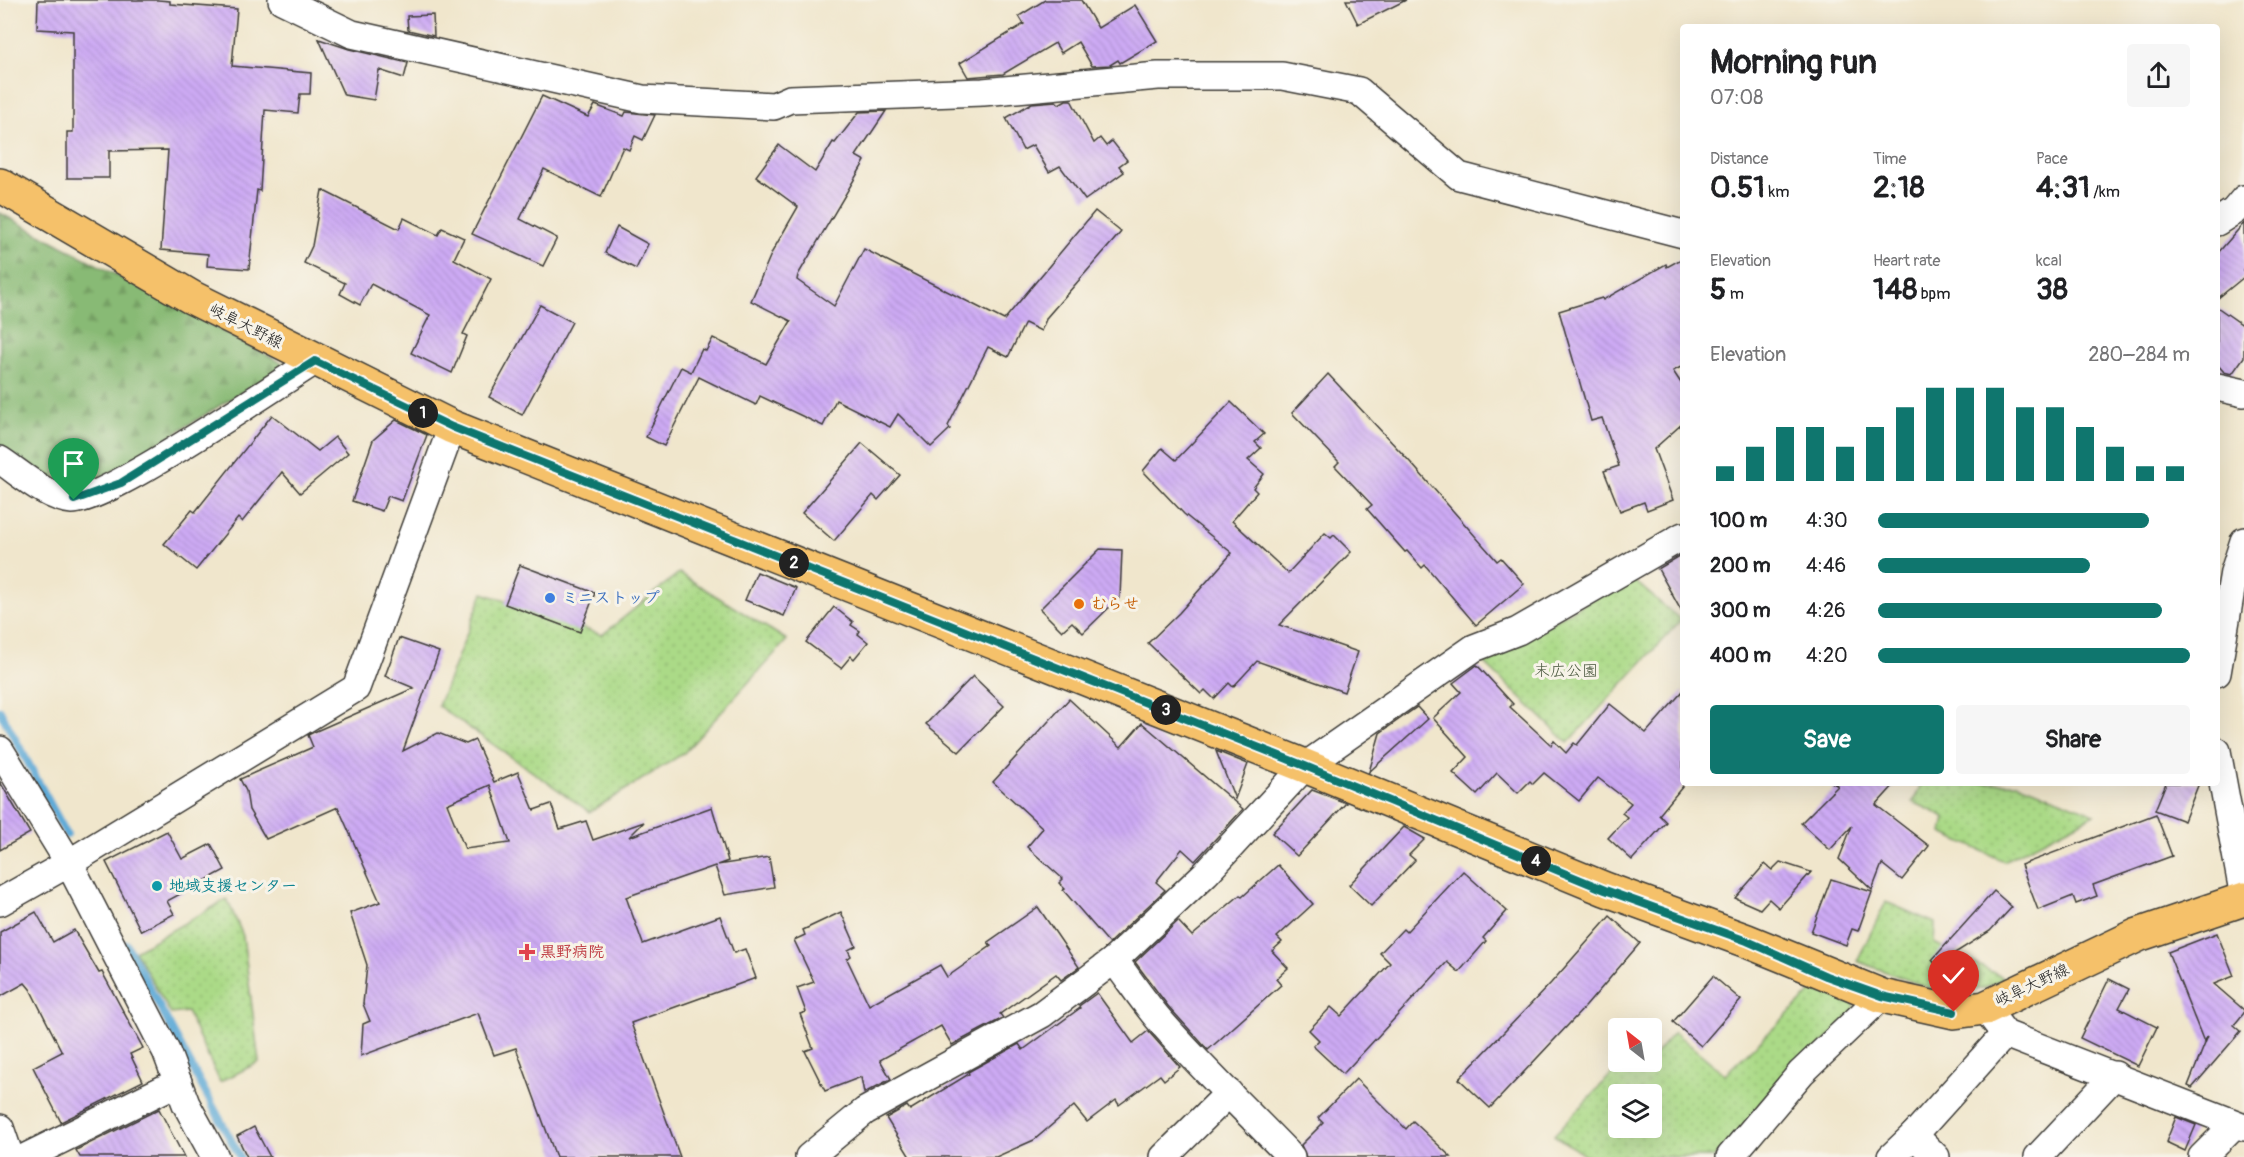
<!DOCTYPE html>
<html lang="en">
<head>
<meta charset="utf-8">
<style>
	:root { --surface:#fff; --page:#f6f6f6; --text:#202124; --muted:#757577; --accent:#0f766e }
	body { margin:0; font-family:Pangolin,"Klee One",sans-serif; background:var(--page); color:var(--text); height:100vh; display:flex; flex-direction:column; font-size:22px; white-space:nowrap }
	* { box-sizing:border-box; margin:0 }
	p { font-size:20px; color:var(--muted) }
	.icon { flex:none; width:33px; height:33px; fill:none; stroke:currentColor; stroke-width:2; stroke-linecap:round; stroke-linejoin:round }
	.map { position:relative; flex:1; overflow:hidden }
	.sheet { position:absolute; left:1680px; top:24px; width:540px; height:762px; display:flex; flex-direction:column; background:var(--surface); border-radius:6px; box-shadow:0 6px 24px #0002 }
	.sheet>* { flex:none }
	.needle { width:39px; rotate:329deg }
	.buttons { position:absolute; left:1608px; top:1018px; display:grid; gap:12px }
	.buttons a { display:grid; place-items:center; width:54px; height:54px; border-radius:6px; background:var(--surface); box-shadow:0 6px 24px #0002; font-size:30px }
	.pin { position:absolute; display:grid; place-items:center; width:51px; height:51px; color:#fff; margin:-62px -26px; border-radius:50% 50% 50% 0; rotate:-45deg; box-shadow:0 0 6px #0007 }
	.pin .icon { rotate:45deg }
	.km { position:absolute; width:30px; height:30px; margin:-15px; border-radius:50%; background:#222; color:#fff; font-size:16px; line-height:30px; text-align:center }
	.round { display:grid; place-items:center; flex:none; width:63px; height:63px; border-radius:6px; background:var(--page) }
	.summary { display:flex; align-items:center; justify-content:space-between; height:102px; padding:0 30px }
	h1 { font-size:33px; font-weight:700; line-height:45px }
	.metrics { display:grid; grid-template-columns:repeat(3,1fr); gap:9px; height:102px; padding:6px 30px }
	.metrics div { display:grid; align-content:center }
	.metrics b { font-size:30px; font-weight:700 }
	.metrics small { font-size:16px; font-weight:400 }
	.metrics p { font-size:16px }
	.chart { height:168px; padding:12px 30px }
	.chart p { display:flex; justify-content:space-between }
	.chart svg { width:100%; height:108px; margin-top:6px; stroke:var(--accent); stroke-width:6 }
	.action { display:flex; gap:12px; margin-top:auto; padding:12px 30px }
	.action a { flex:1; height:69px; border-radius:6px; background:var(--accent); color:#fff; font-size:24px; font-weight:700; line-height:69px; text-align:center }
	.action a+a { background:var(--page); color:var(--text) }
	ul { padding:0 30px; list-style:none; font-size:20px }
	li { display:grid; grid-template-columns:96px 72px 1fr; align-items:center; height:45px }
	li i { height:15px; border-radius:8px; background:var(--accent) }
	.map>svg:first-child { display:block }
</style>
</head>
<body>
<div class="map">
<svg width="2244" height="1157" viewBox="0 0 2244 1157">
	<defs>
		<pattern id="grass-dots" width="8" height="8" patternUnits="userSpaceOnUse" patternTransform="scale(1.5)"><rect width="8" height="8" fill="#abda87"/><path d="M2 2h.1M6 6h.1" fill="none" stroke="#93ba74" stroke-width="1.8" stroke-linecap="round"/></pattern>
		<pattern id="forest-firs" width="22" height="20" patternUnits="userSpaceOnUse" patternTransform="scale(1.5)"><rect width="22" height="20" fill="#88ba74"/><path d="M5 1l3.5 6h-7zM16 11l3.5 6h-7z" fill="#759f64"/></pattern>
		<pattern id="building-back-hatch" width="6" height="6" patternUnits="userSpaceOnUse" patternTransform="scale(1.5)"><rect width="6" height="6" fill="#cdaaf4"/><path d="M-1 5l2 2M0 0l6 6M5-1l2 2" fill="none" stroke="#af92d1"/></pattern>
	</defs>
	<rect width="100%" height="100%" fill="#f7f3e8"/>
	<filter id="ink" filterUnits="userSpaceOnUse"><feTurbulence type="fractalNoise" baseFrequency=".0167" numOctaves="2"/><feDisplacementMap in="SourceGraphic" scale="12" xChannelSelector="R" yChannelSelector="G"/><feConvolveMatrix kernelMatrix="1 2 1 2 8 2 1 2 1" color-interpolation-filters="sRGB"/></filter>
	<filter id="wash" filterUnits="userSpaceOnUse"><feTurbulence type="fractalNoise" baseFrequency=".008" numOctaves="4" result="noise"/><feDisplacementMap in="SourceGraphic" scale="24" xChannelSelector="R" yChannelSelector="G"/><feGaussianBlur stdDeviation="1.35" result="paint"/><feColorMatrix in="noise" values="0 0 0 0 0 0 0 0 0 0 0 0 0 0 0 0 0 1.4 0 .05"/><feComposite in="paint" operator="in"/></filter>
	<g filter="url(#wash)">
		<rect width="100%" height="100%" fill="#f0e6cc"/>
		<g fill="url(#grass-dots)" stroke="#647b52" stroke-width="1.5" fill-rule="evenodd">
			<path d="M679,573l108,67 -103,113 -94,59 -152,-106 45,-113 119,42z"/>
			<path d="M1630,577l51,43 -113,123 -85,-81z"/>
			<path d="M1922,783h96l77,31 -91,47 -62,-28 3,-16 -32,-15z"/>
			<path d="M227,899l16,37 16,126 -39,20 -33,-70 -16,2 -36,-63z"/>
			<path d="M1886,902l49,21 -1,20 70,35 -22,11h-50l-75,-28z"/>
			<path d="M1823,981l30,16 2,14 -141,146h-127l-33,-22 69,-73h29v-4l22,-26 51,42zM1618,1095h34v33h-34z"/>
		</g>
		<path fill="url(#forest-firs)" stroke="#526b48" stroke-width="1.5" d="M0,213l286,152 -171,105 -41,20 -74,-42z"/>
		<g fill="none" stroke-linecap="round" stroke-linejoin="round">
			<g stroke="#5faad7" stroke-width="8">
				<path d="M0,711l67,124"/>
				<path d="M126,944l114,213"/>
			</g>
		</g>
		<g id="blocks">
			<g fill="url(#building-back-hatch)" fill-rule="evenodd">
				<path d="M38,0h120l12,1v3l67,5 -5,57 79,7 -1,21h-10l-2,19 -33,-3 -5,81 -3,-1 -8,79 -42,-3 1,-12 -47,-4 7,-100 -59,1v27h-42v-46h6v-101l-36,-2z"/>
				<path d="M1045,0h36l17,28 37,-23 22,36 -37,22 -2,-3 -8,5 -18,1 -14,-24 -17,11 -6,-10 -52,31 -35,3 -8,-14 64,-39 -5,-8z"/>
				<path d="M1346,0h60l-48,24z"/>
				<path d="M433,15l1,21 -26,-6 -1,-14z"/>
				<path d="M319,39l30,10 59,14 -4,15 -25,-8 -5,30 -30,-5z"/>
				<path d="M542,96l46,21 7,-12 29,11 2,-4 29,3 -12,25 -8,-4 -6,14 -6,-3 -22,50 -57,-28 -24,50 37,19 -14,28 -71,-32z"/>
				<path d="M1066,100h5l23,43 6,-5 6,8 6,-5 15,19 -8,6 5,6 -39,28 -25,-34 -11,6 -16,-27 -10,5 -17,-32 26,-15 24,-2 3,3z"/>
				<path d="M886,111l-30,45 9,5 -67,114 -1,5 37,26 30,-57 140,71 91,-109 26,21 -74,85 -6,14 -16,-8 -17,34 -20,-10 -40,79 2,3 -19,18 -33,-33 -8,13 -54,-27 -13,26 -63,-30 -4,9 -57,-28 -35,69 -18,-9 35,-70 10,5 11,-23 4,2 7,-13 53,26 25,-43 -40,-20 21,-49 26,-45 -42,-31 23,-31 36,27 18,-30 2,1 24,-31z"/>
				<path d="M322,190l77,39 5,-11 34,17 4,-7 22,10 -10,21 37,20 -28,55 4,2 -15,37 -41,-20 19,-38 -59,-31 -11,21 -20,-11 5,-11 -41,-20 8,-17z"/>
				<path d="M2244,223v54l-27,22v-45z"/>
				<path d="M617,227l31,17 -12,25 -31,-16z"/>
				<path d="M1683,258v108l-10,5 10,15v37l-29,26 19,51 -26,10 -3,-8 -24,9 -16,-40 15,-5 -17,-48 -11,3 -32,-110 43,-13 1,2 63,-36 1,3z"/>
				<path d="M540,305l32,17 -50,93 -33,-18z"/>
				<path d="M2217,307l27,19v31l-12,17 -8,-2 -7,-8z"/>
				<path d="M1328,374l83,89 86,98 4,-3 23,26 -48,41 -51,-60 -3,3 -15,-17 -2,1 -38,-43 5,-4 -37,-39 4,-4 -47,-49z"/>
				<path d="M1231,402l33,32 -9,8 6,6 -13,12 16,14 -11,14 4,4 -25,29 56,52 37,-40 6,5 3,-3 17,17 -72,73 79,27 -14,40 -87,-31 -24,26 -4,-4 -15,16 -9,-9 -4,4 -53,-51 31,-30 53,-60 -48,-39 -41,-43 19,-23 14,12z"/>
				<path d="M272,415l46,36 17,-14 13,16 -48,40 -18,-21 -40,50 -4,-4 -42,52 -32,-26 28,-34 3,2z"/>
				<path d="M396,420l31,15 -25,66 -14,-5 -6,15 -30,-10 21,-61z"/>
				<path d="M862,443l38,32 -22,25 -5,-5 -39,46 -32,-28z"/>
				<path d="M1100,549l22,1 -2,47 -37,36 -11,-11 -10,9 -22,-22z"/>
				<path d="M1683,554v60l-25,-45z"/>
				<path d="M520,565l75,28 -15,39 -75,-28z"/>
				<path d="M757,572l39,16 -12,28 -39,-16z"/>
				<path d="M834,607l19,15 -2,3 9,6 -2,3 10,8 -14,17 -3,-3 -10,12 -35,-26z"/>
				<path d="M399,638l40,14 -36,99 35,-18 28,11 9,-4 19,42 24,-10 16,38 17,-6 9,25 26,-8 7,19 51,-18 -15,15 83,-30 16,54 -11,4 52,-8 5,30 -49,8 -10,-29 -89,31 17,47 77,-28 14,37 11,-4 11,29 -125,45 49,134h-124l-40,-109 -22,7 -16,-42 -117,43 2,-32 7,-3 -7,-17 4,-39 -17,-52 30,-11 -42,-95 -72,32 -17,-29 -3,-19 -6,-12 73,-32 -5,-12 6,-3 100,-44 -29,-12zM490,785l20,58 -45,6 -18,-45z"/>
				<path d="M1477,665l36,39 -3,3 41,38 3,-4 12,12 8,-10 3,2 33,-41 36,29 37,-42v95l-24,29 7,7 -34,38 -24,-22 19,-21 -5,-4 9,-10 -33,-25 -19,23 -35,-28 -11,11 -3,-3 -12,12 -21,-20 -20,22 -24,-22 15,-16 -35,-39 28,-26 -8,-9z"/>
				<path d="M973,676l31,30 -45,46 -33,-28z"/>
				<path d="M1069,699l52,48 21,-24 101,86 -48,52 -13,-12 -26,33 9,8 -56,53 -46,-53 2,-1 -6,-6 4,-4 -36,-32 16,-19 -50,-46z"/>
				<path d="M1417,707l11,12 -59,53 11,-39z"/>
				<path d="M1216,751l32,13 -13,35z"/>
				<path d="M0,782l30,51 -30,17z"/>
				<path d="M1833,783h63l-20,22 53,41 -27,34 -20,-16 -10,26 -33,-31 13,-33 -22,24 -29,-27 37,-37z"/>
				<path d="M2166,783h33l-15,38 -29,-11z"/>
				<path d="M1312,790l34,13 -49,53 -25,-23z"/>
				<path d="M2156,814l16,42 -79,29 4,11 -21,8 -3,-8 -35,14 -17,-45z"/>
				<path d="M1404,827l21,12 -16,16 6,5 -44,46 -22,-21z"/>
				<path d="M167,831l15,28 29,-15 14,26 -58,31 7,13 -33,17 -35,-69z"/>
				<path d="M1780,862l31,10 -32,36 -10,-9 -9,10 -25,-11 30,-34 7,6z"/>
				<path d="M1278,865l35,39 -36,33 5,5 -10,9 16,17 -12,11 5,6 -73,65 -40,-44 -33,-44 43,-41 14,15 48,-41 2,2z"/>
				<path d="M1463,871l44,40 -24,27 3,3 -27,31 -12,-10 -104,112 -30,-28 6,-6 -10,-10 22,-23 10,9 49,-53 -10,-10 23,-24 3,3z"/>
				<path d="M1831,879l41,13 -14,39 -6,-2 -6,16 -35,-13z"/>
				<path d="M1994,891l18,16 -22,24 -54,34 -4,-5z"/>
				<path d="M1038,907l41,60 -18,13 -5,-6 -56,40 3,4 -51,27 -11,-19 -61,34 11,19 -27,14 -3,-16 -36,14 -20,-40 8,-3 -13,-34 6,-2 -9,-24 17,-6 -20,-42 11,-5 -2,-5 38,-18 15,34 -8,4 3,6 -4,3 22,46 71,-40 7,12 44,-31 -3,-4z"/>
				<path d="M36,912l17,30 21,-12 25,43 3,-1 41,76 -13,6 13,27 -82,41 -28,-55 29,-15 -32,-63 -5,-6 -25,14v-65z"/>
				<path d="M1610,916l30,27 -54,63 -96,102 -31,-29 92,-96z"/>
				<path d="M2217,933l17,43 -20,8 30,26v3l-10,12 7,6 -49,57 -4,-2 20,-50 -4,6 -36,-90z"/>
				<path d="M1713,976l28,24 -40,46 -28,-24z"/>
				<path d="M2109,979l20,10 -10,19 38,19 -19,39 -58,-28z"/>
				<path d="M1097,993l36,50 15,-12 32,36 -16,13 -4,-5 -41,30 -3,-5 -29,22 -13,-16 -40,34 -38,17h-86l-24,-39 21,-12 3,4 59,-36 -1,-2 51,-28 4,6 57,-42 -1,-2z"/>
				<path d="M1356,1079l50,50 7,-8 38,36h-145l-5,-12 22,-22 -5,-5z"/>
				<path d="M159,1109l25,48h-104l-4,-7z"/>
				<path d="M2176,1117l20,8 -11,26 -19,-9z"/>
				<path d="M254,1127l16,30h-23l-10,-21z"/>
			</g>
		</g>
	</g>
	<g filter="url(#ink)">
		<use href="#blocks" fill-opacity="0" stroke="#3c3a36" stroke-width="1.5"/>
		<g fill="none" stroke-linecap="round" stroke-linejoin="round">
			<g stroke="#3c3a36" stroke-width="30">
				<g id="street">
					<path d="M282,0l70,34 290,65 132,7 16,-7 193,-7 175,-16h124l77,15 100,85 224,58"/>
					<path d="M2217,222l17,-11 10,-12"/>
					<path d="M2217,387l27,6"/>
					<path d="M0,460c20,13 47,38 72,40 34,2 204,-115 243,-139"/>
					<path d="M2217,673l17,-101 10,-31"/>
					<path d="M0,750l69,113 97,188 20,53 29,53"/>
					<path d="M2217,751l27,146"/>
					<path d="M0,902l69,-39 287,-175 96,-261"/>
					<path d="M1114,960c16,21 31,44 48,63 41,47 86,89 129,134"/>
					<path d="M1985,1008l20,26 239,93"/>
					<path d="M0,1128l10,29"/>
					<path d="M1914,1135l22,22"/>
					<path d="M26,1157l152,-75"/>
					<path d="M809,1157l56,-46 177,-97 72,-54 92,-87 99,-107 169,-118 44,-17 165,-95"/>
					<path d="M1164,1157l65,-64"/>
					<path d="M1730,1157l71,-84 81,-77"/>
					<path d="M1891,1157l23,-22 91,-101"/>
					<path d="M2038,1157l77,-82"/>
					<path d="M2202,1157l32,-32"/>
				</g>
			</g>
			<g stroke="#3c3a36" stroke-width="36">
				<path id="primary" d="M0,185l191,112 261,130 853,339 300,123 142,52 135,55 72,16 31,-4 153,-73 106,-36"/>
			</g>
			<use href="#street" stroke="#fff" stroke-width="27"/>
			<use href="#primary" stroke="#f5c16b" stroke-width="33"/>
		</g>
	</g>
	<g fill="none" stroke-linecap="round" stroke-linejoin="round" filter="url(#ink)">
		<g stroke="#fff" stroke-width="12">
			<path id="route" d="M74,500l47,-17 194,-122 137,66 853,339 300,124 142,51 79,35 56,20 72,16"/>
		</g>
		<use href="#route" stroke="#0f766e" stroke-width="8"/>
	</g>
	<circle fill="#3f7fe0" stroke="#f7f3e8" stroke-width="2" cx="550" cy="598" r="6"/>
	<circle fill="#e8710a" stroke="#f7f3e8" stroke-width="2" cx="1079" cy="604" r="6"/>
	<circle fill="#0f9aa8" stroke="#f7f3e8" stroke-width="2" cx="157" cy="886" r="6"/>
	<path fill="#e0444e" stroke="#f7f3e8" stroke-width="2" d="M524 943h6v6h6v6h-6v6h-6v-6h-6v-6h6z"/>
	<g text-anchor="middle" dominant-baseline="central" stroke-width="6" stroke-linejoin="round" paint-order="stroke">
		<g font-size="16" fill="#1c1c1c" stroke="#f7f3e8">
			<text transform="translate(246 326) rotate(27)">岐阜大野線</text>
			<text transform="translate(2032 985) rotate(-25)">岐阜大野線</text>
		</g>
		<g font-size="16" font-weight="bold" fill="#366cbe" stroke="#f7f3e8" text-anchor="start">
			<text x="562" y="598">ミニストップ</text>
		</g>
		<g font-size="16" font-weight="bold" fill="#c56008" stroke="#f7f3e8" text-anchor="start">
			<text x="1091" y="604">むらせ</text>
		</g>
		<g font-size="16" fill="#47553c" stroke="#f7f3e8">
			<text x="1566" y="671">末広公園</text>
		</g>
		<g font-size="16" font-weight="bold" fill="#0d838f" stroke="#f7f3e8" text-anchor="start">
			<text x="169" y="886">地域支援センター</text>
		</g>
		<g font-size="16" font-weight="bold" fill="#be3a42" stroke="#f7f3e8" text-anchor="start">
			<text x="540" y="952">黒野病院</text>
		</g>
	</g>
</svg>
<div class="buttons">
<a><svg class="needle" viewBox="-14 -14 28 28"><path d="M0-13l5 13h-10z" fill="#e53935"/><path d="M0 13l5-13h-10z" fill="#757577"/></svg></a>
<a><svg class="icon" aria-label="layers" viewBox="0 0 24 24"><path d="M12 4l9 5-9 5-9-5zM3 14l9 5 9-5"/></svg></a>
</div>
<div class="pin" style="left:74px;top:500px;background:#1e9e55"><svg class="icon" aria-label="arrive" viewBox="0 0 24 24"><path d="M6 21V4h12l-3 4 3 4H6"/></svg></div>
<div class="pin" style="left:1954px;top:1012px;background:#d93025"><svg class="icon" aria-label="check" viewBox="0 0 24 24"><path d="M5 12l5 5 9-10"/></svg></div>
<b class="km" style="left:423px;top:413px">1</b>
<b class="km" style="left:794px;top:563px">2</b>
<b class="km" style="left:1166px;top:710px">3</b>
<b class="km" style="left:1536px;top:861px">4</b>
<section class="sheet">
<div class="summary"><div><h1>Morning run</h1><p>07:08</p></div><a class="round"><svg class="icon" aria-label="share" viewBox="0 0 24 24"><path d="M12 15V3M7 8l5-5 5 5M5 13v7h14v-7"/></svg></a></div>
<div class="metrics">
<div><p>Distance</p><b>0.51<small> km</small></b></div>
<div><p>Time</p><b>2:18</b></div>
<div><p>Pace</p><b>4:31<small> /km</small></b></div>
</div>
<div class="metrics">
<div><p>Elevation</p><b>5<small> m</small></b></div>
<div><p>Heart rate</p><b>148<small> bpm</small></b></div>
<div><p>kcal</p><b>38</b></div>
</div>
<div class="chart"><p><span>Elevation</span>280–284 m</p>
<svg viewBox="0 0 160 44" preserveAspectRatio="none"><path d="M5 44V38M15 44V30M25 44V22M35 44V22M45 44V30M55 44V22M65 44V14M75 44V6M85 44V6M95 44V6M105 44V14M115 44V14M125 44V22M135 44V30M145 44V38M155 44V38"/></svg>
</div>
<ul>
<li><b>100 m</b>4:30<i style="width:87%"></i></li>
<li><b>200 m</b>4:46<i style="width:68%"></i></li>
<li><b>300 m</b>4:26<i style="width:91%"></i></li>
<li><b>400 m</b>4:20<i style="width:100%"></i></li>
</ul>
<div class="action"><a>Save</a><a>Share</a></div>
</section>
</div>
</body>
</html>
